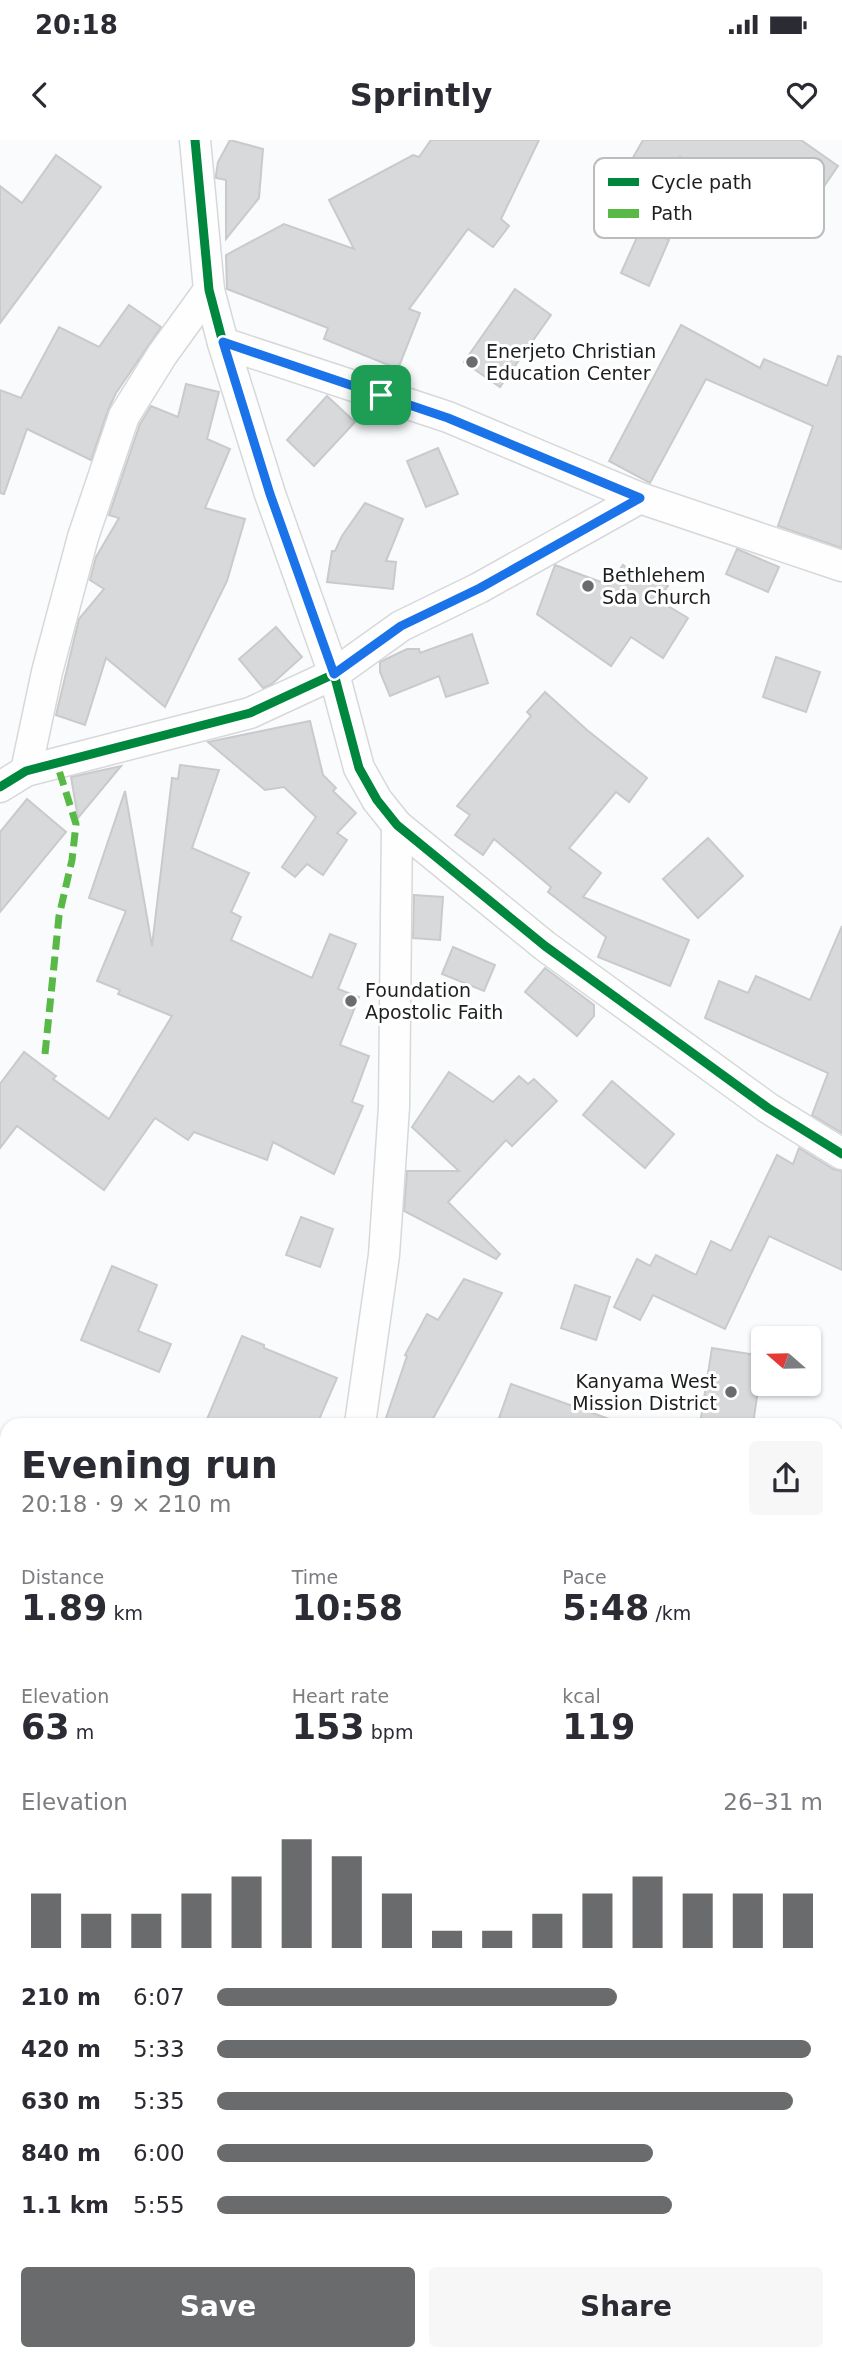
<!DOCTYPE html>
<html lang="en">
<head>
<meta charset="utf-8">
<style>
	:root { --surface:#fff; --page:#f7f7f7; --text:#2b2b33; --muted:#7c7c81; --accent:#6a6b6d }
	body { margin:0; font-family:"DejaVu Sans",sans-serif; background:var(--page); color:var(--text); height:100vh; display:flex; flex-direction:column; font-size:26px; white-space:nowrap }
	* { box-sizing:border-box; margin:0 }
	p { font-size:23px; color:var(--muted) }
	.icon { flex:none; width:38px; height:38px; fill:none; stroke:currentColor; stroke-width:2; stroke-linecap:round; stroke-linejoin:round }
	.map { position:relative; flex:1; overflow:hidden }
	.drawer { position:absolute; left:0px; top:1278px; width:844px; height:943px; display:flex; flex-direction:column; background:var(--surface); border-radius:21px 21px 0 0; box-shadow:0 2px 5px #0004 }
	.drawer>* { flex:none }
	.needle { width:46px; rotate:290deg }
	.tools { position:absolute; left:751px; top:1186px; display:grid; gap:14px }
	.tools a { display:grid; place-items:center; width:70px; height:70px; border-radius:7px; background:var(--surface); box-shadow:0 2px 5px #0004; font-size:35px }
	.pin { position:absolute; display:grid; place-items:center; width:60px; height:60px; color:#fff; margin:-30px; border-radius:14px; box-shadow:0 4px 10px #0006 }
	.round { display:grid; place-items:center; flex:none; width:74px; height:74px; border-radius:7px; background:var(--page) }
	.summary { display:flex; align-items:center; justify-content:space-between; height:119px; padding:0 21px }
	h1 { font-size:38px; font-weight:800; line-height:52px }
	.figures { display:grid; grid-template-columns:repeat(3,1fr); gap:10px; height:119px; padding:7px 21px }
	.figures div { display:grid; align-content:center }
	.figures b { font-size:35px; font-weight:800 }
	.figures small { font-size:19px; font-weight:400 }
	.figures p { font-size:19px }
	.chart { height:196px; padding:14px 21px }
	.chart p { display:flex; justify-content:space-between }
	.chart svg { width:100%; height:126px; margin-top:7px; stroke:var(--accent); stroke-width:6 }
	.action { display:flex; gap:14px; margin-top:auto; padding:14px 21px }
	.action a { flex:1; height:80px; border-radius:7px; background:var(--accent); color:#fff; font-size:28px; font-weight:800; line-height:80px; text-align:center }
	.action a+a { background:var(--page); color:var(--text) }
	ul { padding:0 21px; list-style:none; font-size:23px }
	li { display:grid; grid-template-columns:112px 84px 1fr; align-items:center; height:52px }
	li i { height:18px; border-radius:9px; background:var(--accent) }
	.status { display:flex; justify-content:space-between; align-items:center; height:49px; padding:0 35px; background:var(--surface); direction:ltr }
	.status svg { height:19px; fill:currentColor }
	header { display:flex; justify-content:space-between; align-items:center; height:91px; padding:0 21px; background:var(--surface); font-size:32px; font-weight:800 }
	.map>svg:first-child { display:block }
</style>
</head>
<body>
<div class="status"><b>20:18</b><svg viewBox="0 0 49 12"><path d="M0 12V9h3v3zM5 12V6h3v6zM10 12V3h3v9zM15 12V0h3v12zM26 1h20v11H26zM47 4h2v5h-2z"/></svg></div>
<header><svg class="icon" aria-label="back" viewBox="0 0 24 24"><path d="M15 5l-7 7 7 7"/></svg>Sprintly<svg class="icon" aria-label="heart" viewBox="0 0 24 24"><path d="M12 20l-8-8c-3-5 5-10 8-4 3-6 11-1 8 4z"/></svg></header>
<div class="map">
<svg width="842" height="2220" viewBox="0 0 842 2220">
	<rect width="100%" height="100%" fill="#f9fbfd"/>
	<g fill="#d8d9db" stroke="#c9cacc" stroke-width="2">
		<path d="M230,0l33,9 -4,49 -33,41v-59l-10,-2v-3l2,-13z"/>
		<path d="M431,0h108l-38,79 8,7 -16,21 -25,-18 -59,80 11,4 -22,56 -74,-30 4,-11 -101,-39 -1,-34 58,-31 70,25 -25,-49 84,-45 6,2z"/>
		<path d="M643,0h158l37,26 -48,70 -26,-17 11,-16 -95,-46 -17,31 -36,-20z"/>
		<path d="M56,15l45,32 -101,136v-137l22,17z"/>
		<path d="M642,86l27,14 -20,46 -28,-13z"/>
		<path d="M515,149l36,26 -51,72 -36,-25z"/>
		<path d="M129,165l32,22 -45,66 -8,17 -17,50 -64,-31 -23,65 -4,-1v-103l21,8 38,-71 40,20z"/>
		<path d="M681,185l79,43 4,-9 63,27 11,-30 4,1v191l-64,-22 35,-100 -107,-47 -56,104 -41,-22z"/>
		<path d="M186,244l33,8 -12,47 23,10 -25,59 40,11 -18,62 -62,126 -59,-49 -21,67 -29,-10 23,-96 25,-30 -14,-9 6,-23 23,-39 -10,-3 31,-91 11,-18 27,11z"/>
		<path d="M327,256l28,26 -41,44 -27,-26z"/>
		<path d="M438,308l20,46 -32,13 -19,-46z"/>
		<path d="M365,363l38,16 -17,42 10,1 -3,27 -66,-7 5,-31h3l7,-15z"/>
		<path d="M737,409l42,18 -11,25 -42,-18z"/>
		<path d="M555,425l54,20 14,-20 24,17 7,-7 14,11 -10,14 30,18 -25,40 -32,-21 -20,29 -74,-52z"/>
		<path d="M276,487l26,30 -30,27 -9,4 -24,-29z"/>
		<path d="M472,494l16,49 -42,14 -7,-21 -49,20 -10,-24v-10l27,-13h12l1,4z"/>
		<path d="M776,517l44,15 -14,40 -43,-15z"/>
		<path d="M545,552l42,38 60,48 -18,24 -13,-10 -47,56 32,25 -18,24 106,43 -19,46 -72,-29 8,-20 -58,-45 3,-5 -57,-48 -11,16 -28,-20 15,-20 -13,-9 74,-90 -4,-4z"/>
		<path d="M310,581l13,54 13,13 -3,3 23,22 -19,20 10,7 -24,35 -16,-11 -12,13 -13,-10 34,-50 -32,-30 -19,3 -57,-48z"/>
		<path d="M180,625l39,5 -27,78 57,25 -18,39 10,5 -10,23 81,38 18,-44 26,10 -18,45 21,8 -19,48 29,11 -17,46 11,4 -29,68 -61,-32 -6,18 -73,-28 -6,8 -33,-22 -51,72 -87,-64 -17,22v-64l24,-32 32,24 -3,3 56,40 63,-103 -54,-22 2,-4 -23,-9 29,-70 -37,-13 36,-107 27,155 20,-168 6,1z"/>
		<path d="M121,626l-43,52 -7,-41z"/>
		<path d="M27,659l39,33 -66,80v-80z"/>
		<path d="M708,698l35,38 -45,42 -35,-39z"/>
		<path d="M414,755l29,2 -3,43 -27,-2z"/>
		<path d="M842,786v207l-30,-18 16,-42 -123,-55 14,-37 29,12 8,-17 54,24z"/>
		<path d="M453,807l42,18 -11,26 -42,-17z"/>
		<path d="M545,828l49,37v11l-17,20 -52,-44z"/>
		<path d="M449,932l44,30 26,-26 9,8 6,-5 23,22 -45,45 -6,-6 -58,62 52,52 -4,5 -92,-48 3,-40h52l-47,-44z"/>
		<path d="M612,941l62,53 -29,34 -62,-53z"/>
		<path d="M799,1008l34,21 9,2v99l-73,-34 -44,93 -72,-34 -13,25 -26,-13 23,-48 13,7 6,-11 40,20 15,-34 20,10 46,-96 16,9z"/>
		<path d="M301,1077l32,12 -13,38 -34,-12z"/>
		<path d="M112,1126l45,19 -19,46 33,13 -12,28 -78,-32z"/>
		<path d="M464,1139l38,14 -72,131h-46l23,-68 -2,-1 22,-41 11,6z"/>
		<path d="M575,1145l35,12 -14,43 -35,-12z"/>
		<path d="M242,1196l22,9v3l73,30 -20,46h-112z"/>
		<path d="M712,1208l51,8 -10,68h-53z"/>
		<path d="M511,1244l101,36v4h-115z"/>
	</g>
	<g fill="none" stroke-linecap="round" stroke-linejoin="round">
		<g stroke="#d7d8d9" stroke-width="33">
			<g id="minor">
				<path d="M195,0l14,150 14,53 47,151 64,180 25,94 18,32 20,25 148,121 223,162 74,46"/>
				<path d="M223,203l225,74 192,81 202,68"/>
				<path d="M26,631l21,-99 36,-135 41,-121 38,-61 47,-65"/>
				<path d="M0,647l26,-16 224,-58 84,-39 67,-48 78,-38 161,-90"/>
				<path d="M360,1284l24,-169 10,-148 3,-282"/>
				<path d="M836,1623l6,-14"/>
				<path d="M0,1874h7"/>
				<path d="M836,1940h6"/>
				<path d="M836,2205l6,3"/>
				<path d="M254,2214v6"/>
			</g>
		</g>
		<use href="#minor" stroke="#fefeff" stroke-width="30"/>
		<g stroke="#58b947" stroke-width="7" stroke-dasharray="14 7" stroke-linecap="butt">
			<path d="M45,914l14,-138 13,-56 4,-36 -19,-60"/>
			<path d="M0,2077h7"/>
		</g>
		<g stroke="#fff" stroke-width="13">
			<g id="cycleway">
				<path d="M195,0l14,150 14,53 47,151 64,180 25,94 18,32 20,25 148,121 223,162 74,46"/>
				<path d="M0,647l26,-16 224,-58 84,-39 67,-48 78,-38 161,-90"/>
			</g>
		</g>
		<use href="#cycleway" stroke="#00873e" stroke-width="9"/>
	</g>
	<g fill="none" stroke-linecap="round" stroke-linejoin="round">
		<g stroke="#fff" stroke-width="14">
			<path id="route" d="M223,202l225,76 192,80 -160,90 -79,38 -67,48 -64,-180z"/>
		</g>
		<use href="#route" stroke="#1a73e8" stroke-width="9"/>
	</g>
	<g fill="#6a6b6d" stroke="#fff" stroke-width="2.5">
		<circle cx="472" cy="222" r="7"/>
		<circle cx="588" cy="446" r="7"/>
		<circle cx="351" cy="861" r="7"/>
		<circle cx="731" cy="1252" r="7"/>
	</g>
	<g text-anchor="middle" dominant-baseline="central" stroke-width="6" stroke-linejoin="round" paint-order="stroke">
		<g font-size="19" fill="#1d1e1f" stroke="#fff" text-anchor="start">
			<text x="486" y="211">Enerjeto Christian<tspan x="486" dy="22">Education Center</tspan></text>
			<text x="602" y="435">Bethlehem<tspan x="602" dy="22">Sda Church</tspan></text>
			<text x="365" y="850">Foundation<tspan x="365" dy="22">Apostolic Faith</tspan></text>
			<text x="717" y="1241" text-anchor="end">Kanyama West<tspan x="717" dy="22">Mission District</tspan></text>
		</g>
	</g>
	<rect x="594" y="18" width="230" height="80" rx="10" fill="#fff" stroke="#bbbcbc" stroke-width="2"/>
	<rect x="608" y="38" width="31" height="8" fill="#00873e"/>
	<rect x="608" y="69" width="31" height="9" fill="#58b947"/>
	<g font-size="19" fill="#1d1e1f">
		<text x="651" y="49">Cycle path</text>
		<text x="651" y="80">Path</text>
	</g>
</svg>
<div class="tools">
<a><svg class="needle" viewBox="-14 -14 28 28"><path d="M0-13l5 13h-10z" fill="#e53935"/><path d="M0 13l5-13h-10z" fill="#7c7c81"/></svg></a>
</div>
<div class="pin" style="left:381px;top:255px;background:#1e9e55"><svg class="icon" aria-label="arrive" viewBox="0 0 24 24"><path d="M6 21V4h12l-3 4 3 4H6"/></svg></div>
<section class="drawer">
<div class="summary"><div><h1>Evening run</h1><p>20:18 · 9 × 210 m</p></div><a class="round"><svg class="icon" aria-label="share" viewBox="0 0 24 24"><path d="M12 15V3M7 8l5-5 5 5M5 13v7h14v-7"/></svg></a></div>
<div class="figures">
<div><p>Distance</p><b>1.89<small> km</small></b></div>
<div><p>Time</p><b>10:58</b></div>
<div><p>Pace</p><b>5:48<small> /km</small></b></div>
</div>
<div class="figures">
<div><p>Elevation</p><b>63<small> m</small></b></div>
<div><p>Heart rate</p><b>153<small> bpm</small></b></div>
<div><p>kcal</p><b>119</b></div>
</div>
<div class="chart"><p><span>Elevation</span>26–31 m</p>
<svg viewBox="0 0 160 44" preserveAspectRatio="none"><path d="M5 44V25M15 44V32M25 44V32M35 44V25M45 44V19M55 44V6M65 44V12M75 44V25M85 44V38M95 44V38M105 44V32M115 44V25M125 44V19M135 44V25M145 44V25M155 44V25"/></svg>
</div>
<ul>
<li><b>210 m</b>6:07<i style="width:66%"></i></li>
<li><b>420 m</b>5:33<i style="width:98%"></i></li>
<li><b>630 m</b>5:35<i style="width:95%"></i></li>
<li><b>840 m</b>6:00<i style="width:72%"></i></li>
<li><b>1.1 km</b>5:55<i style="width:75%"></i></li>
</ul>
<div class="action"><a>Save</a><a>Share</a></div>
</section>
</div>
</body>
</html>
